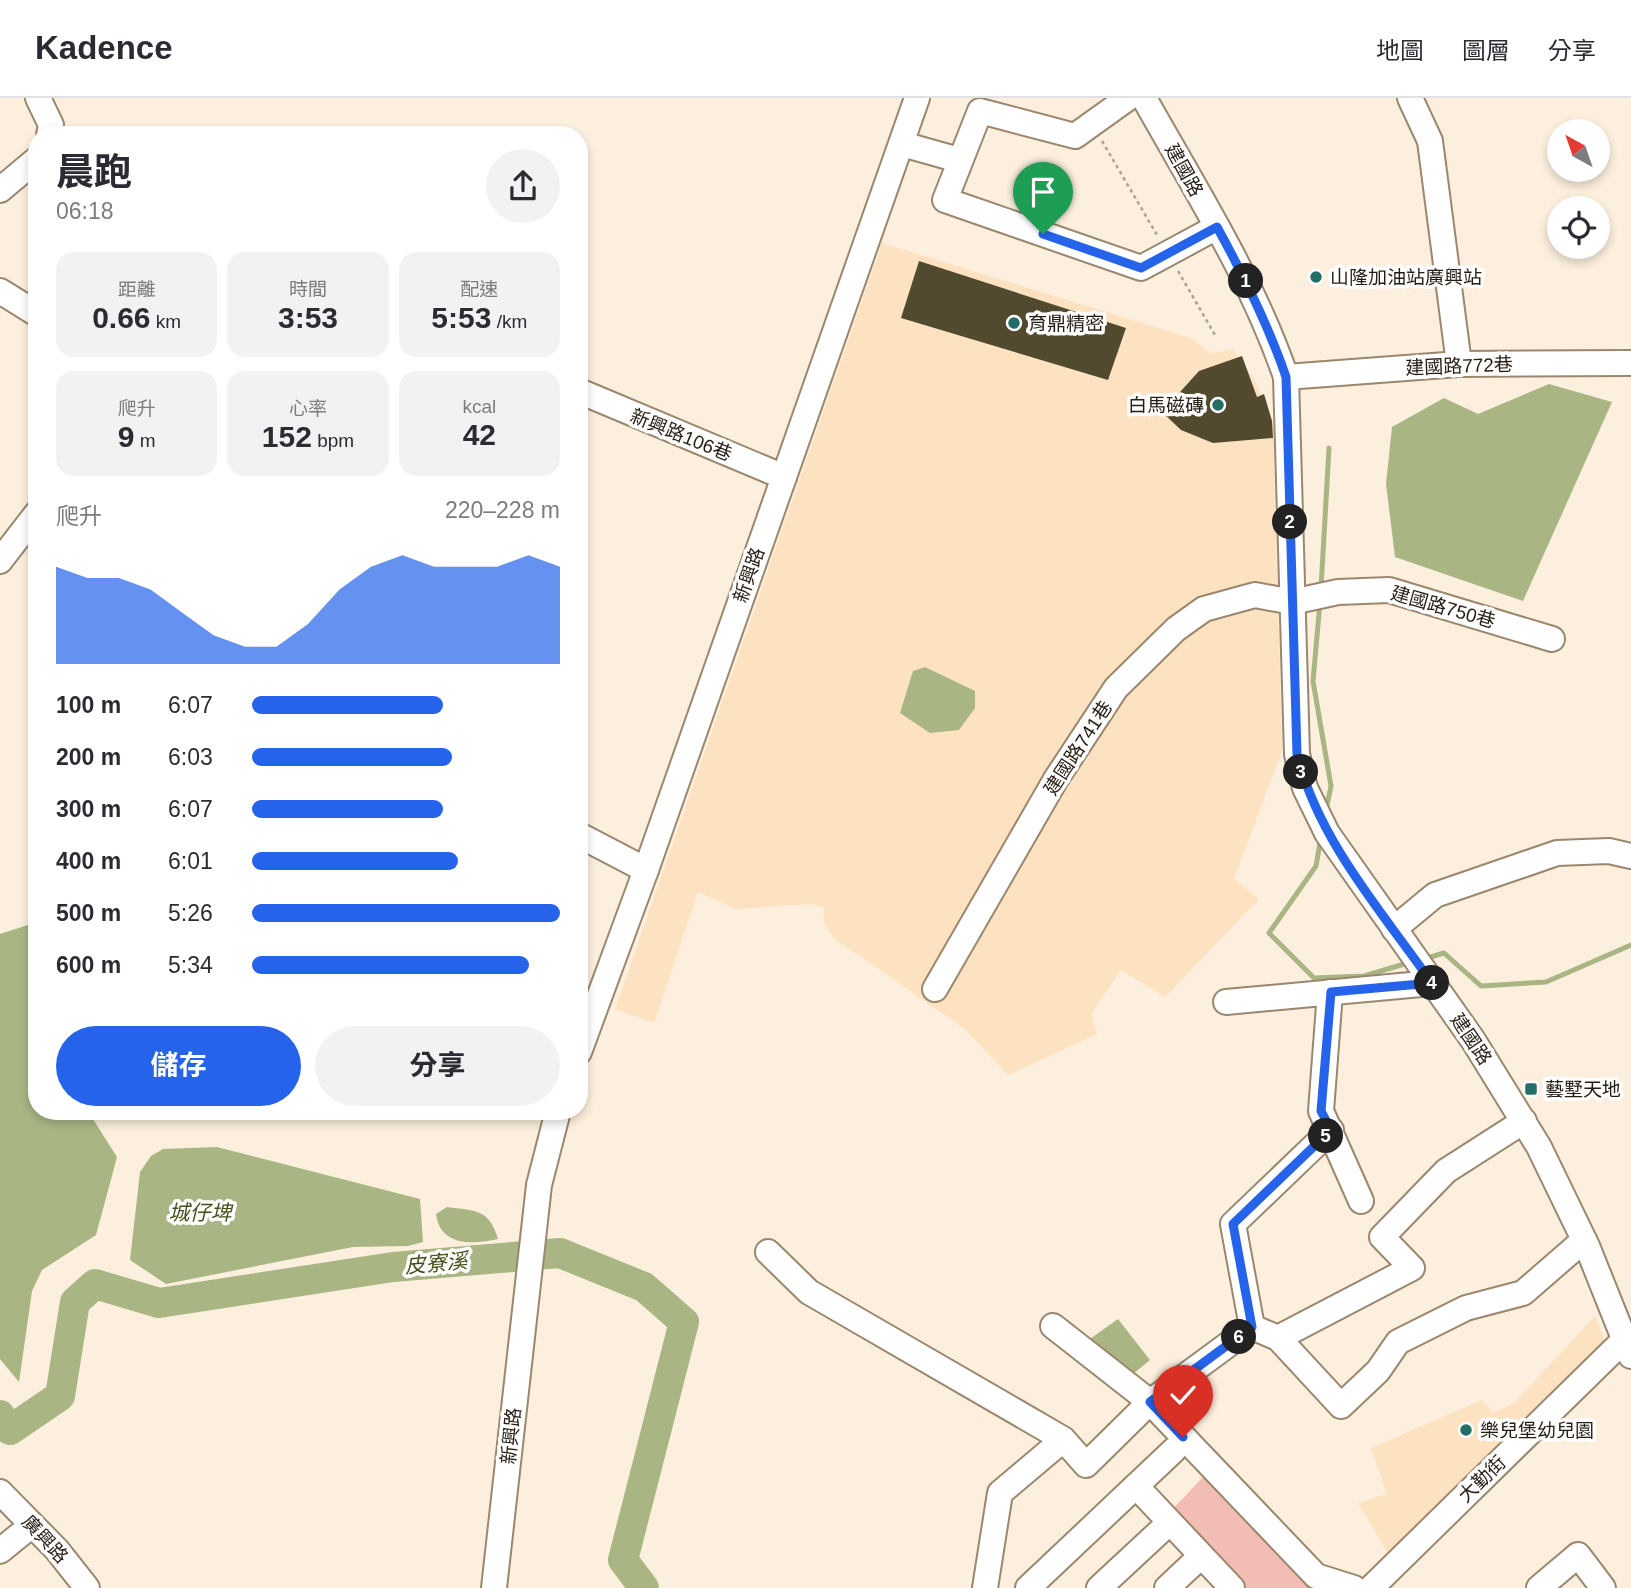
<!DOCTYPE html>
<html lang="zh-TW">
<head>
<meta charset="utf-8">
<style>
	:root { --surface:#fff; --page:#f2f2f3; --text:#2b2b33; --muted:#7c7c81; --line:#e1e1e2; --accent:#2563eb }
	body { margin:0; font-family:Helvetica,"Noto Sans TC",sans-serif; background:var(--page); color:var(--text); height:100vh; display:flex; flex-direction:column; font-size:26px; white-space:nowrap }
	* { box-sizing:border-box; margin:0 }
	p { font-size:23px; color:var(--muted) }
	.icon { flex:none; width:38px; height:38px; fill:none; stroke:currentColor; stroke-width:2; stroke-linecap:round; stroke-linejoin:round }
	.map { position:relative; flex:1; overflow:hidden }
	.sheet { position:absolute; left:28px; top:28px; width:560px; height:994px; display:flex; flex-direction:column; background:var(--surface); border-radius:28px; box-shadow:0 4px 10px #0003 }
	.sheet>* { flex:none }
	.needle { width:46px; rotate:320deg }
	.fabs { position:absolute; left:1547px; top:21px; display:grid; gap:14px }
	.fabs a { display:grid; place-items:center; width:63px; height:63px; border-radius:50%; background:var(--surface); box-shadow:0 4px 10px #0003; font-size:35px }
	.pin { position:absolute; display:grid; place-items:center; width:60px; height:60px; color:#fff; margin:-72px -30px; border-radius:50% 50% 50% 0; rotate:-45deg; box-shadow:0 0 7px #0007 }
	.pin .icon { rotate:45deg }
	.km { position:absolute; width:35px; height:35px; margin:-18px; border-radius:50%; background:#222; color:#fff; font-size:19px; line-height:35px; text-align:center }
	.round { display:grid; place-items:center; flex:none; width:74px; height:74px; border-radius:37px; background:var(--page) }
	.head { display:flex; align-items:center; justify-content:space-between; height:119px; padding:0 28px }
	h1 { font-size:38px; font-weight:700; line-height:52px }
	.figures { display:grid; grid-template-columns:repeat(3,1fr); gap:10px; height:119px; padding:7px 28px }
	.figures div { display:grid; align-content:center; border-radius:18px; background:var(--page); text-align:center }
	.figures b { font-size:30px; font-weight:700 }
	.figures small { font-size:19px; font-weight:400 }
	.figures p { font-size:19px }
	.chart { height:196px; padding:14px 28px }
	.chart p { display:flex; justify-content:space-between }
	.chart svg { width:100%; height:126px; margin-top:7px; fill:var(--accent); opacity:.7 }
	.button { display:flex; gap:14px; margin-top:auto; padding:14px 28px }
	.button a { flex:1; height:80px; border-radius:42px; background:var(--accent); color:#fff; font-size:28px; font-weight:700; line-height:80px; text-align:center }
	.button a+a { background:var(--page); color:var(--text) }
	ul { padding:0 28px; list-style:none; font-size:23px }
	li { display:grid; grid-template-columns:112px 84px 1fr; align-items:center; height:52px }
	li i { height:18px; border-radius:9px; background:var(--accent) }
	header { display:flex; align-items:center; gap:42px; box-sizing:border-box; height:98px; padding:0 35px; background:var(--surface); border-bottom:2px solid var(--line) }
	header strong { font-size:33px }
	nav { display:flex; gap:38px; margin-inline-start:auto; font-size:24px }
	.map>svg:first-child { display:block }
</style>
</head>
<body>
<header>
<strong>Kadence</strong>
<nav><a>地圖</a><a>圖層</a><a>分享</a></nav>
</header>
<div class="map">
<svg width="1631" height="1490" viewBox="0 0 1631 1490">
	<rect width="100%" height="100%" fill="#fcefde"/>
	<g fill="#fce2c0">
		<path d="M882,145l309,95 21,16 21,-5 23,33 17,40 9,329 -48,128 25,20 -94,98 -44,-27 -30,44 6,20 -89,41 -42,-45 -132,-92 -10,-15v-15l-11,-4 -77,5 -38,-17 -44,131 -39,-14z"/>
		<path d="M1595,1218l12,31 -218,208 -31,-52 29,-9 -16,-46 111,-48 11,12 20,-8z"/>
	</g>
	<path fill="#f2bdb5" d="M1203,1379l115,110 3,1h-79l-72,-76z"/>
	<g fill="#a9b684">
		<path d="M1549,286l63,18 -89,199 -128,-44 -9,-73 6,-57 52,-29 34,16z"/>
		<path d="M925,569l50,24v17l-16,22 -29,3 -30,-20 13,-42z"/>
		<path d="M37,824v189h59l-3,8 24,38 -21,78 -54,35 -10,21 -13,91 -19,-23v-425z"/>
		<path d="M217,1049l203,52 3,43 -15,4 -55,1 -187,37 -36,-24 10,-88 11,-16 12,-7z"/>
		<path d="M447,1109c28,4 42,1 51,32 -26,6 -58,7 -62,-25z"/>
		<path d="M1118,1221l32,41 -22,18 -41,-37z"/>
	</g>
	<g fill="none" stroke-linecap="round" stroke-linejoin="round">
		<g stroke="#a9b684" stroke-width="5">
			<path d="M1321,490l8,-140"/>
			<path d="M1320,504l-7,79 18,105 -5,24"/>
			<path d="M1321,739l-5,29 -47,67 45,45 50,-2 47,-14"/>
			<path d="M1424,861l20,-6 37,33 65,-4 85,-37"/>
		</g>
		<path stroke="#a9b684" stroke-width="30" d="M0,1317l10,15 50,-34 15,-94 20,-18 64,19 234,-36 167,-14 84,34 40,35 -61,238 21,28"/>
	</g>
	<g fill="#514a2f">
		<path d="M919,163l207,67 -18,52 -207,-62z"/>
		<path d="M1242,258l15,41 7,-3 8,27 1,17 -60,5 -32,-13 -19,-18 37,-41z"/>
	</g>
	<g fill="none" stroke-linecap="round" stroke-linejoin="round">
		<g stroke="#9a876e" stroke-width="28">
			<g id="minor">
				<path d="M38,0l13,27 -2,10"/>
				<path d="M1128,0l-53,38 -95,-25 -35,89 196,68 76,-41"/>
				<path d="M1144,0c51,91 108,180 142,279l11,377 8,34 22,45 146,207 66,107 48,99 44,110"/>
				<path d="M1410,0l20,43 29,223"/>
				<path d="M902,46l57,16"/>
				<path d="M0,92l37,-31"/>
				<path d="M0,193l37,23"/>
				<path d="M1286,279l173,-13 172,-1"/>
				<path d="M579,293l205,86"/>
				<path d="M0,463l37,-48"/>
				<path d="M579,737l67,35"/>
				<path d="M1394,831l41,-34 122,-42 52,-2 22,5"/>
				<path d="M935,891l121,-210 60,-91 60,-59 28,-20 51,-14 37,7 46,-10 51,-2 163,49"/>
				<path d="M1330,894l-9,119 40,90"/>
				<path d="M1226,904l206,-19"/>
				<path d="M579,954l67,-182 271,-772"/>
				<path d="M768,1154l41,40 254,147 23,26 64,-63 102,-75 -19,-103 98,-94"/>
				<path d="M1053,1228l97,76 166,174 38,12"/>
				<path d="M1252,1229l26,11 63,68 37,-35 20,-29 68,-34 57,-15 61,-53"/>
				<path d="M1278,1240l134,-70 -30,-31 64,-66 78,-50"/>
				<path d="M1136,1388l96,102"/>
				<path d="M0,1394l57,58 30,38"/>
				<path d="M0,1453l32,-26"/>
				<path d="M494,1490l45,-403 19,-74"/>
				<path d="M985,1490l15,-95 58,-49"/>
				<path d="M1028,1490l146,-138"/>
				<path d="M1099,1490l70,-65"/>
				<path d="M1167,1490l34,-32"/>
				<path d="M1371,1490l253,-248"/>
				<path d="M1539,1490l39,-33 25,33"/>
			</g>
		</g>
		<g stroke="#aea294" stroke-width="2.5" stroke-dasharray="3.5 3.5" stroke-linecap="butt">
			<path d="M1102,43l55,94"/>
			<path d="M1178,173l37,64"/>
		</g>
		<use href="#minor" stroke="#fff" stroke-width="24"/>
	</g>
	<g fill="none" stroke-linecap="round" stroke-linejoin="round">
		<g stroke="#fff" stroke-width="14">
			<path id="route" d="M1043,136l98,34 76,-41c27,49 51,97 69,150l11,377c21,86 85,158 135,229l-101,9 -10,119 10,19 -98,94 19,103 -102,75 33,35"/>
		</g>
		<use href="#route" stroke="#2563eb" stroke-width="9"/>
	</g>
	<g fill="#246e68" stroke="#fefefe" stroke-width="2.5">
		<circle cx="1316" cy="179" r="7"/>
		<circle cx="1014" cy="225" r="7"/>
		<circle cx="1218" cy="307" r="7"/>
		<rect x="1524" y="984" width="14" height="14" rx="3.5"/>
		<circle cx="1466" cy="1332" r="7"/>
	</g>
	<g text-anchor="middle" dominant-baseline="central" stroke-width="7" stroke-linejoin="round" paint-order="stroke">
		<g font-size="19" fill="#251d13" stroke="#fefefe">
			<text transform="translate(1184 72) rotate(61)">建國路</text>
			<text transform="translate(1459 268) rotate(-2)">建國路772巷</text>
			<text transform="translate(681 337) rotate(22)">新興路106巷</text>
			<text transform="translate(749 477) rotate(-71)">新興路</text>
			<text transform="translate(1443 509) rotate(16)">建國路750巷</text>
			<text transform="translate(1078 650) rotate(-57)">建國路741巷</text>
			<text transform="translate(1471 941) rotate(56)">建國路</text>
			<text transform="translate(511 1338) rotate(-84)">新興路</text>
			<text transform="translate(1482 1381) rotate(-44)">大勤街</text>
			<text transform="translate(45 1441) rotate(47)">廣興路</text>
		</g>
		<g font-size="19" fill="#251d13" stroke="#fefefe" text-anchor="start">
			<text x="1330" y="179">山隆加油站廣興站</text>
			<text x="1028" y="225">育鼎精密</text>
			<text x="1204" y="307" text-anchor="end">白馬磁磚</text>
			<text x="1545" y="991">藝墅天地</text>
			<text x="1480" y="1332">樂兒堡幼兒園</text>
		</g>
		<g font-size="21" font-style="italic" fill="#455018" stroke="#fefefe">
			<text x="200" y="1114">城仔埤</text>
			<text transform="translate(436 1165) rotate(-5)">皮寮溪</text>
		</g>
	</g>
</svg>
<div class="fabs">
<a><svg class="needle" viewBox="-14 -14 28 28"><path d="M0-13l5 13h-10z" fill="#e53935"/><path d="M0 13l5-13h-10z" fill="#7c7c81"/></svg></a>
<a><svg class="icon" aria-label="locate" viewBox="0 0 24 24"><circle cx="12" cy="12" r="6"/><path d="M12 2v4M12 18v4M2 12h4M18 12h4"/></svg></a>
</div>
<div class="pin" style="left:1043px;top:136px;background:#1e9e55"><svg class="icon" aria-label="arrive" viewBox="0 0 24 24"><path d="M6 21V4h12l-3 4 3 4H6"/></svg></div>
<div class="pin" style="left:1183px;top:1339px;background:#d93025"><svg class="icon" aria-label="check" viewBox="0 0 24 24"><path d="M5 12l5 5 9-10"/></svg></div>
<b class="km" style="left:1246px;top:183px">1</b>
<b class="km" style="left:1290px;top:424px">2</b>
<b class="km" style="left:1301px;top:674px">3</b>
<b class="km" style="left:1432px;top:885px">4</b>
<b class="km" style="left:1326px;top:1038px">5</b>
<b class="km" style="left:1239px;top:1239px">6</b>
<section class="sheet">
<div class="head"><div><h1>晨跑</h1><p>06:18</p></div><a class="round"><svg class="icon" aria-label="share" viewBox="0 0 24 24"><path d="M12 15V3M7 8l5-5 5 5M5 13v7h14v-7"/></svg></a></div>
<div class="figures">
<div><p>距離</p><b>0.66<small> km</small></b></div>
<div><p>時間</p><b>3:53</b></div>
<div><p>配速</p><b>5:53<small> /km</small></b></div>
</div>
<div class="figures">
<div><p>爬升</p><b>9<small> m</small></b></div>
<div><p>心率</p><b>152<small> bpm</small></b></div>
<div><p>kcal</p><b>42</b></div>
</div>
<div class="chart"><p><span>爬升</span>220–228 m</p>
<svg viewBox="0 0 160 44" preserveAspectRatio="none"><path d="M0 44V10L10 14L20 14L30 18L40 26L50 34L60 38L70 38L80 30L90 18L100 10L110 6L120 10L130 10L140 10L150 6L160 10V44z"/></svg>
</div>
<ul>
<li><b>100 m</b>6:07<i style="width:62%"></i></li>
<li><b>200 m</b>6:03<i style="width:65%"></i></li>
<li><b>300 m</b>6:07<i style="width:62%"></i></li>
<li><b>400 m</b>6:01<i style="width:67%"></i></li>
<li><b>500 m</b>5:26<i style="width:100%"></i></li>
<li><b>600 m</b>5:34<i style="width:90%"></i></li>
</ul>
<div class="button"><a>儲存</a><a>分享</a></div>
</section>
</div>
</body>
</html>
